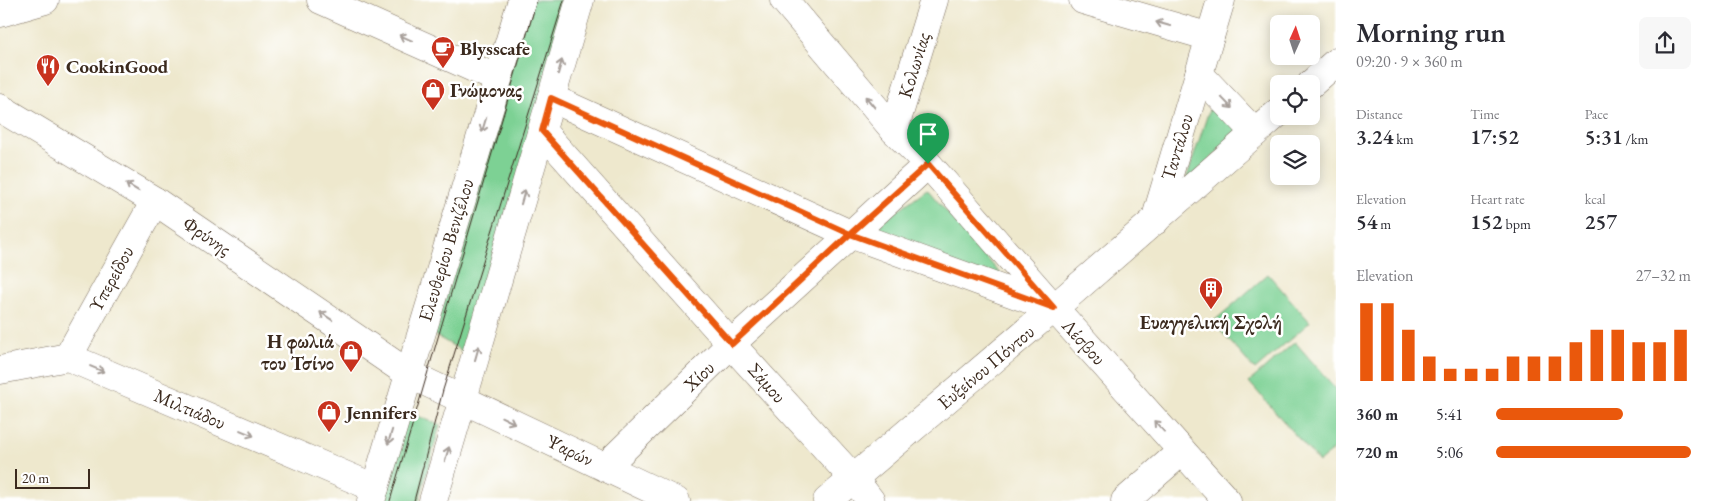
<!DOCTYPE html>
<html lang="en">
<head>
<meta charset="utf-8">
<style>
	:root { --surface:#fff; --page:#f7f7f7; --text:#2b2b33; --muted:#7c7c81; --accent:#ea580c }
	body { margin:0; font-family:"EB Garamond",serif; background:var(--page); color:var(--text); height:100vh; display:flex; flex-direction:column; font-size:19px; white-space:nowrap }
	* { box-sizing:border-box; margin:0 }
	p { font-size:16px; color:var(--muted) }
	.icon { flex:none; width:28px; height:28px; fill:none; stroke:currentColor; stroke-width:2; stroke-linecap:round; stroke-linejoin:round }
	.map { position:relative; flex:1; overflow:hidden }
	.sheet { display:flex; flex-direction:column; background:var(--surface); width:375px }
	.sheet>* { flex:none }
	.needle { width:32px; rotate:3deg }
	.buttons { position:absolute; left:1270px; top:15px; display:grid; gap:10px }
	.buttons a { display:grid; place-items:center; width:50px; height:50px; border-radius:8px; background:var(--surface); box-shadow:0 2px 12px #0003; font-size:25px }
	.scale { position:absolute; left:15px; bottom:12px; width:75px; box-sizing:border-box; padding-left:5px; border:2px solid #3b2a1e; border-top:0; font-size:14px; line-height:18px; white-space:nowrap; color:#3b2a1e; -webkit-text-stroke:4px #fff; paint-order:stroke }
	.pin { position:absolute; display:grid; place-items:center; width:42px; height:42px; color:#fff; margin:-51px -21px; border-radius:50% 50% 50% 0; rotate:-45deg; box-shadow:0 0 5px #0007 }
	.pin .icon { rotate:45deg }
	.round { display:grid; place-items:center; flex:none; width:52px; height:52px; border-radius:8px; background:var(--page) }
	.headline { display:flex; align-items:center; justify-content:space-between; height:85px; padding:0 20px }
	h1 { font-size:28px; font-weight:600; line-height:38px }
	.metrics { display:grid; grid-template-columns:repeat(3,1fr); gap:8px; height:85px; padding:5px 20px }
	.metrics div { display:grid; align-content:center }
	.metrics b { font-size:21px; font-weight:600 }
	.metrics small { font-size:14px; font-weight:400 }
	.metrics p { font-size:14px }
	.chart { height:140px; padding:10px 20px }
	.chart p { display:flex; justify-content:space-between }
	.chart svg { width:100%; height:90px; margin-top:5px; stroke:var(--accent); stroke-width:6 }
	ul { padding:0 20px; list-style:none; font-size:16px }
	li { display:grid; grid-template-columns:80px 60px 1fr; align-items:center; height:38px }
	li i { height:12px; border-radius:6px; background:var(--accent) }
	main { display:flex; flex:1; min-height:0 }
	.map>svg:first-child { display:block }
</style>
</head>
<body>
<main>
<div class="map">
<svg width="1336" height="501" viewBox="0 0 1336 501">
	<rect width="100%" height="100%" fill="#fff"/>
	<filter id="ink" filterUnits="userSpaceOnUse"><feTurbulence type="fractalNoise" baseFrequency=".02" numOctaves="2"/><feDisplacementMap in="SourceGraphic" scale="10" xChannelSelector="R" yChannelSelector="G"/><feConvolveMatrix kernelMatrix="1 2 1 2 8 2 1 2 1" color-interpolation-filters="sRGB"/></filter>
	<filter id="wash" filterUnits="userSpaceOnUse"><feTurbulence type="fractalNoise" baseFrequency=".0096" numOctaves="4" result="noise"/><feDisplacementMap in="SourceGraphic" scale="20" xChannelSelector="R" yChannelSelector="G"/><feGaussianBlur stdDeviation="1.12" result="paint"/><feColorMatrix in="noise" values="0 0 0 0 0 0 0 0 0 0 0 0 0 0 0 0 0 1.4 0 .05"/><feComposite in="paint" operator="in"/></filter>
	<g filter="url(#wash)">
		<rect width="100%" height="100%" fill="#eee8cd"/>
		<g fill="#7dd194" stroke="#5c7e59">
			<path d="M529,0h43l-108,352 -35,-20z"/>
			<path d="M1212,101l27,31 -54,51z"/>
			<path d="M927,189l84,97 -18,-3 -117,-57z"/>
			<path d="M1268,274l42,48 -55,48 -42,-48z"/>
			<path d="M1295,342l41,47v58l-17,15 -70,-80z"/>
			<path d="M405,411l35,14 -21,76h-41z"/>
		</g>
	</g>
	<g filter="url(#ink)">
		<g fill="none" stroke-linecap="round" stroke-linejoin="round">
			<g stroke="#7a6c5b" stroke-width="29">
				<g id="minor">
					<path d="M321,0l177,79"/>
					<path d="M784,0l110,130 34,34 126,144 173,193"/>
					<path d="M1083,0l127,37"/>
					<path d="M0,13l45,-13"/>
					<path d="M1199,74l56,59"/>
					<path d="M1311,84l25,-22"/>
					<path d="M551,98l299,136 200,73"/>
					<path d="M0,108l155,93 254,173 267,127"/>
					<path d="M894,130l40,-130"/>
					<path d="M542,131l189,213 123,135 17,22"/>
					<path d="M1155,221l66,-221"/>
					<path d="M68,357l87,-156"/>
					<path d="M0,370l68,-13 307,131"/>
					<path d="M605,467l126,-123 197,-180"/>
					<path d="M827,501l227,-193 225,-196"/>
					<path d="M1125,501l57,-50"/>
				</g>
			</g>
			<g stroke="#7a6c5b" stroke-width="29">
				<g id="major">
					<path d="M371,501l151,-501"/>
					<path d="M433,501l147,-501"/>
				</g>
			</g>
			<use href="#minor" stroke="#fff" stroke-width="28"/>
			<use href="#major" stroke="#fff" stroke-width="28"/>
			<g stroke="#3b2a1e" stroke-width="1">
				<path d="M390,501l147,-501"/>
				<path d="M414,501l29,-111 121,-390"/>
			</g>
		</g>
		<defs><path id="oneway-shaft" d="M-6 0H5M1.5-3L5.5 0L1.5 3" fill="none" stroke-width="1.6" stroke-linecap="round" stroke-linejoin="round" transform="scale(1.25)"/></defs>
		<g stroke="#a79f9a">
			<use href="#oneway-shaft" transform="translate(1163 24) rotate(-164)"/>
			<use href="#oneway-shaft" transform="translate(406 38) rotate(-156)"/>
			<use href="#oneway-shaft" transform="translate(560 67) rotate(-74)"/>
			<use href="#oneway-shaft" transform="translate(870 102) rotate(-130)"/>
			<use href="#oneway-shaft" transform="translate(1227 103) rotate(46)"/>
			<use href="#oneway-shaft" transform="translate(484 125) rotate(107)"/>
			<use href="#oneway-shaft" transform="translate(132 187) rotate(-149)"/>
			<use href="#oneway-shaft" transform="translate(523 197) rotate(-74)"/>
			<use href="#oneway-shaft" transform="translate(326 316) rotate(-146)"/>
			<use href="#oneway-shaft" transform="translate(477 353) rotate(-74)"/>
			<use href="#oneway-shaft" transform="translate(97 369) rotate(23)"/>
			<use href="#oneway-shaft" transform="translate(508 420) rotate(26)"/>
			<use href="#oneway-shaft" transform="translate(1159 426) rotate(-132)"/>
			<use href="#oneway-shaft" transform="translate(247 433) rotate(23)"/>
			<use href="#oneway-shaft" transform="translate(390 437) rotate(107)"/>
			<use href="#oneway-shaft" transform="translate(447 454) rotate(-73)"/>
		</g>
	</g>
	<g fill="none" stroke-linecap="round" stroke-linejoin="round" filter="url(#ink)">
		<g stroke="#fff" stroke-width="10">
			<path id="route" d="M928,164l-78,70 -299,-136 -9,33 190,213 118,-110 204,74 -126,-144"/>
		</g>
		<use href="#route" stroke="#ea580c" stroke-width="6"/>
	</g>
	<defs>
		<g id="cafe-pin" transform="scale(1.25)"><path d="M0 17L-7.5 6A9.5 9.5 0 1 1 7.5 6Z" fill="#c8321e" stroke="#fff"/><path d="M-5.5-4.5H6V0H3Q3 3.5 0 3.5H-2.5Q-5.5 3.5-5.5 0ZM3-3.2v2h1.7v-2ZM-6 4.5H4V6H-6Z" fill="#fff"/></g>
		<g id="restaurant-pin" transform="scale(1.25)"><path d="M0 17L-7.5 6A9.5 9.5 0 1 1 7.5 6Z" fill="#c8321e" stroke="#fff"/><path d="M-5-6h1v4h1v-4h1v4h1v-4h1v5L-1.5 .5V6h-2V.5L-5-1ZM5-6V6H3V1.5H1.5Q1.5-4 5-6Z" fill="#fff"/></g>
		<g id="shop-pin" transform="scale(1.25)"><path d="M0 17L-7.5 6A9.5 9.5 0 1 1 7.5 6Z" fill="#c8321e" stroke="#fff"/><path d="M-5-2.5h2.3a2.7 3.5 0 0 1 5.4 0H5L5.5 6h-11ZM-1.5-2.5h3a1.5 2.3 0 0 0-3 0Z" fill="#fff"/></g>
		<g id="building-pin" transform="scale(1.25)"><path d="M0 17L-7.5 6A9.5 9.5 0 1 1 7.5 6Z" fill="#c8321e" stroke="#fff"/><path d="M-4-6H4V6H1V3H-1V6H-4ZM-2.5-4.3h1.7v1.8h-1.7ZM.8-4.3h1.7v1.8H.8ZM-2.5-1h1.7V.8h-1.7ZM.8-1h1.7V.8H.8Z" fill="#fff"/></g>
	</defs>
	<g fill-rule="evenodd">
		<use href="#cafe-pin" x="443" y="48"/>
		<use href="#restaurant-pin" x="48" y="66"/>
		<use href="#shop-pin" x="433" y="90"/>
		<use href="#building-pin" x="1211" y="289"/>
		<use href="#shop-pin" x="351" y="352"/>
		<use href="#shop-pin" x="329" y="412"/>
	</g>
	<g text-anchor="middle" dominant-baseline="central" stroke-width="5" stroke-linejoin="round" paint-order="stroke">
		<g font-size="19" font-weight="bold" fill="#3b2a1e" stroke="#fff" text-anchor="start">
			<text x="460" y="48">Blysscafe</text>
			<text x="66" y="66">CookinGood</text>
			<text x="450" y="90">Γνώμονας</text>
			<text x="1211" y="322" text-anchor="middle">Ευαγγελική Σχολή</text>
			<text x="334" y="341" text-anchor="end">Η φωλιά<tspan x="334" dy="22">του Τσίνο</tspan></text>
			<text x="346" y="412">Jennifers</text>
		</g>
		<g font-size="19" fill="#3b2a1e" stroke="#fff">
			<text transform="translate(914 65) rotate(-73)">Κολωνίας</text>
			<text transform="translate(1177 147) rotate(-73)">Ταντάλου</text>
			<text transform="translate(207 236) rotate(34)">Φρύνης</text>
			<text transform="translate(446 250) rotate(-73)">Ελευθερίου Βενιζέλου</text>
			<text transform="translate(111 279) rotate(-61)">Υπερείδου</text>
			<text transform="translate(1084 342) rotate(48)">Λέσβου</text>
			<text transform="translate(986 367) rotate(-40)">Ευξείνου Πόντου</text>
			<text transform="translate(699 376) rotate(-44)">Χίου</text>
			<text transform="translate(767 383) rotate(48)">Σάμου</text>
			<text transform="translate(190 409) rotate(23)">Μιλτιάδου</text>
			<text transform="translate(570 450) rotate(26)">Ψαρών</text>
		</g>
	</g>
</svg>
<div class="buttons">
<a><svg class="needle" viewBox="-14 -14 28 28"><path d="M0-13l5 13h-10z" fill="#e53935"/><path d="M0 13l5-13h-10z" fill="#7c7c81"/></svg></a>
<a><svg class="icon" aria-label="locate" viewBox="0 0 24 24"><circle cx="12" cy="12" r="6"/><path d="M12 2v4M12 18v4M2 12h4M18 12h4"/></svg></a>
<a><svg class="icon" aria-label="layers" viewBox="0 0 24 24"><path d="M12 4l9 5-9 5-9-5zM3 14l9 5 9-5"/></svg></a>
</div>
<div class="scale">20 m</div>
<div class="pin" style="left:928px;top:164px;background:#1e9e55"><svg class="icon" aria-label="arrive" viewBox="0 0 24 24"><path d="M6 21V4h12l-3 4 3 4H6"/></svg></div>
</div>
<section class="sheet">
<div class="headline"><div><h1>Morning run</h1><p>09:20 · 9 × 360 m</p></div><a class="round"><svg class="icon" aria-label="share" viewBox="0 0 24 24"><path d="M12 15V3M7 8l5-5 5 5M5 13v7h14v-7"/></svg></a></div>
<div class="metrics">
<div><p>Distance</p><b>3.24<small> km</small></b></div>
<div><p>Time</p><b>17:52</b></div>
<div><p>Pace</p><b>5:31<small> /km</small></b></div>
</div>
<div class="metrics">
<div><p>Elevation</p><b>54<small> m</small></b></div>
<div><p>Heart rate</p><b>152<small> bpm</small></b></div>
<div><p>kcal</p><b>257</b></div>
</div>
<div class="chart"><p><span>Elevation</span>27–32 m</p>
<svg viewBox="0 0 160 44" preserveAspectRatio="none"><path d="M5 44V6M15 44V6M25 44V19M35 44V32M45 44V38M55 44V38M65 44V38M75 44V32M85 44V32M95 44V32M105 44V25M115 44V19M125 44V19M135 44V25M145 44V25M155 44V19"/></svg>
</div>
<ul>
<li><b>360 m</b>5:41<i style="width:65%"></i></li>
<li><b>720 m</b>5:06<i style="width:100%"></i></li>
</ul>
</section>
</main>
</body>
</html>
